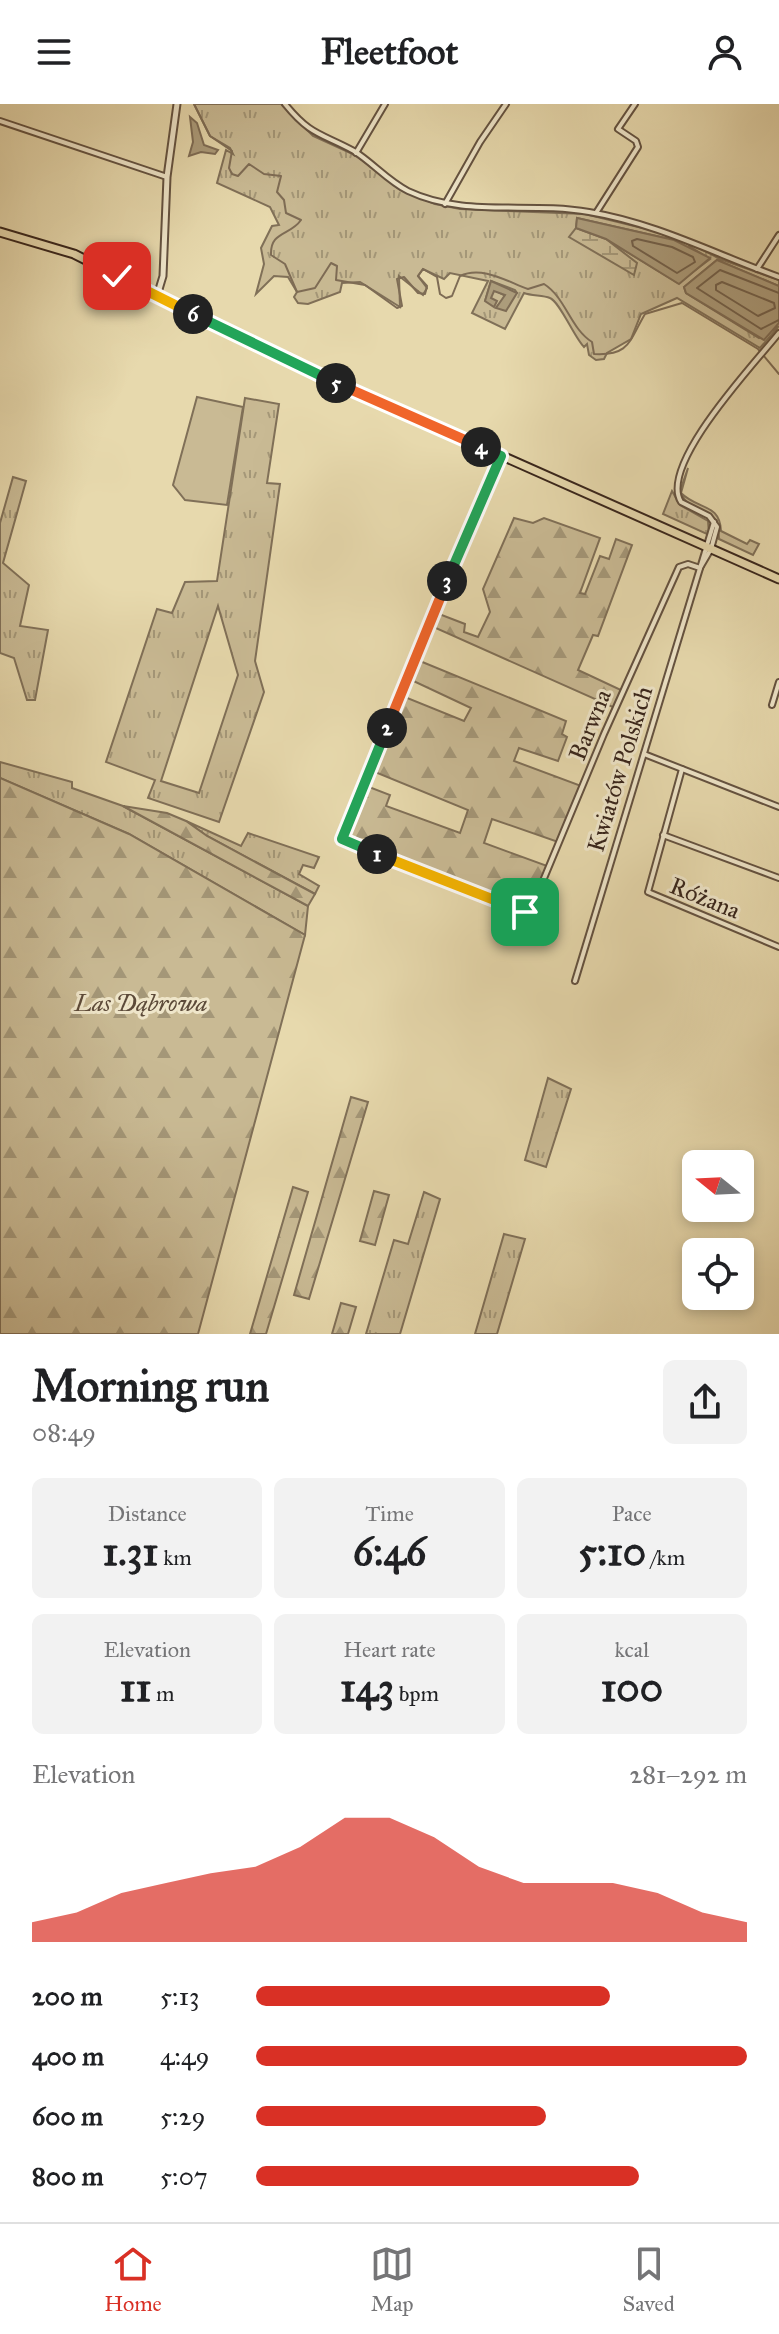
<!DOCTYPE html>
<html lang="en">
<head>
<meta charset="utf-8">
<style>
	:root { --surface:#fff; --page:#f2f2f2; --text:#202124; --muted:#757577; --line:#e0e0e0; --accent:#d93025 }
	body { margin:0; font-family:"IM FELL Great Primer",serif; background:var(--page); color:var(--text); height:100vh; display:flex; flex-direction:column; font-size:30px; white-space:nowrap }
	* { box-sizing:border-box; margin:0 }
	p { font-size:26px; color:var(--muted) }
	.icon { flex:none; width:44px; height:44px; fill:none; stroke:currentColor; stroke-width:2; stroke-linecap:round; stroke-linejoin:round }
	.map { position:relative; height:1230px; overflow:hidden }
	.panel { display:flex; flex-direction:column; background:var(--surface); flex:1 }
	.panel>* { flex:none }
	.needle { width:52px; rotate:288deg }
	.buttons { position:absolute; left:682px; top:1046px; display:grid; gap:16px }
	.buttons a { display:grid; place-items:center; width:72px; height:72px; border-radius:12px; background:var(--surface); box-shadow:0 4px 12px #0003; font-size:40px }
	.pin { position:absolute; display:grid; place-items:center; width:68px; height:68px; color:#fff; margin:-34px; border-radius:16px; box-shadow:0 4px 12px #0006 }
	.km { position:absolute; width:40px; height:40px; margin:-20px; border-radius:50%; background:#222; color:#fff; font-size:22px; line-height:40px; text-align:center }
	.round { display:grid; place-items:center; flex:none; width:84px; height:84px; border-radius:12px; background:var(--page) }
	.head { display:flex; align-items:center; justify-content:space-between; height:136px; padding:0 32px }
	h1 { font-size:44px; font-weight:800; line-height:60px }
	.metrics { display:grid; grid-template-columns:repeat(3,1fr); gap:12px; height:136px; padding:8px 32px }
	.metrics div { display:grid; align-content:center; border-radius:12px; background:var(--page); text-align:center }
	.metrics b { font-size:40px; font-weight:800 }
	.metrics small { font-size:22px; font-weight:400 }
	.metrics p { font-size:22px }
	.chart { height:224px; padding:16px 32px }
	.chart p { display:flex; justify-content:space-between }
	.chart svg { width:100%; height:144px; margin-top:8px; fill:var(--accent); opacity:.7 }
	ul { padding:0 32px; list-style:none; font-size:26px }
	li { display:grid; grid-template-columns:128px 96px 1fr; align-items:center; height:60px }
	li i { height:20px; border-radius:10px; background:var(--accent) }
	header { display:flex; justify-content:space-between; align-items:center; height:104px; padding:0 32px; background:var(--surface); font-size:36px; font-weight:800 }
	.tabs { display:flex; justify-content:space-around; align-items:center; height:112px; border-top:2px solid var(--line); background:var(--surface); font-size:22px; color:var(--muted) }
	.tabs a { display:grid; justify-items:center; gap:4px }
	.tabs .active { color:var(--accent) }
	.map>svg:first-child { display:block }
</style>
</head>
<body>
<header><svg class="icon" aria-label="menu" viewBox="0 0 24 24"><path d="M4 6h16M4 12h16M4 18h16"/></svg>Fleetfoot<svg class="icon" aria-label="person" viewBox="0 0 24 24"><circle cx="12" cy="8" r="4"/><path d="M4 21q1-7 8-7t8 7"/></svg></header>
<div class="map">
<svg width="779" height="1230" viewBox="0 0 779 1230">
	<defs>
		<pattern id="grass-tufts" width="24" height="20" patternUnits="userSpaceOnUse" patternTransform="scale(2)"><rect width="24" height="20" fill="#c9ba94"/><path d="M3 7l-1-3M5 7V3M7 7l1-3M15 17l-1-3M17 17v-4M19 17l1-3" fill="none" stroke="#a49778"/></pattern>
		<pattern id="forest-firs" width="22" height="20" patternUnits="userSpaceOnUse" patternTransform="scale(2)"><rect width="22" height="20" fill="#c9ba94"/><path d="M5 1l3.5 6h-7zM16 11l3.5 6h-7z" fill="#a49778"/></pattern>
		<pattern id="wetland-marsh" width="20" height="14" patternUnits="userSpaceOnUse" patternTransform="scale(2)"><rect width="20" height="14" fill="#c9ba94"/><path d="M1 5h8M5 5V1M11 12h8M15 12V8" fill="none" stroke="#a49778"/></pattern>
	</defs>
	<rect width="100%" height="100%" fill="#e7d9ad"/>
	<filter id="stains"><feTurbulence type="fractalNoise" baseFrequency=".0025" numOctaves="4"/><feColorMatrix values="0 0 0 0 .2 0 0 0 0 .09 0 0 0 0 .02 0 0 0 .5 -.17"/></filter>
	<radialGradient id="worn" r=".72"><stop offset=".6" stop-color="#630" stop-opacity="0"/><stop offset="1" stop-color="#630" stop-opacity=".3"/></radialGradient>
	<g fill="url(#grass-tufts)" stroke="#807058" stroke-width="2" fill-rule="evenodd">
		<path d="M194,0h87l32,32 44,20 42,33 36,15 25,5 125,5 86,21 -6,3 -88,-20 -1,11 30,10 72,44 32,-24 -21,-13 3,-2 28,15 59,21v6l-62,-26 -33,27 2,6 73,45 20,-12 -19,22 -83,-50 -36,16 -10,25 -24,14 -3,6 -8,1 -7,-5 -2,-11 -3,3c-10,-10 -24,-45 -34,-49 -7,-3 -18,-2 -26,-5l-19,36 -33,-16 16,-32 -38,-8 -6,6 -21,-10 -5,7 9,12 -4,7 -24,-19 1,31 -40,-25 -18,1 -2,9 -32,12 -10,-1 -4,-6 3,-5 -9,-15 -14,-1 -18,18 8,-30 -3,-16 11,-22 7,-1 -9,-18 -53,-24 9,-33 7,4 -3,-6 -20,-12zM491,177l24,9 2,3 -21,15 10,-12 -12,-6 -9,11z"/>
		<path d="M245,294l34,6 -12,79 13,1 -25,177 9,31 -45,130 -71,-24 7,-18 -49,-18 51,-153 15,4 13,-31 32,-1zM218,502l20,69 -39,118 -38,-12z"/>
		<path d="M688,364l-7,25c17,17 39,10 40,38l26,13 3,-4 9,4 -6,11 -34,-16c0,-38 -29,-21 -39,-48z"/>
		<path d="M13,373l13,4 -23,82 26,22 -9,41 28,4 -13,70h-8l-13,-42 -14,-5v-130z"/>
		<path d="M672,387l8,14 28,16 1,14 -46,-21z"/>
		<path d="M0,658l72,20v6l51,18 185,100 -3,29 -176,-101 -129,-56z"/>
		<path d="M186,717l55,25 7,-13 71,24 -5,11 -11,-3 -4,9 20,12 -4,8 -108,-58z"/>
		<path d="M548,974l23,11 -25,78 -21,-7z"/>
		<path d="M424,1088l16,7 -40,135h-34l28,-94 14,4z"/>
		<path d="M504,1130l21,5 -28,95h-22z"/>
	</g>
	<g fill="url(#forest-firs)" stroke="#807058" stroke-width="2">
		<path d="M514,414l19,5 11,-5 56,20 -20,55 5,1 15,-38 9,3 7,-20 16,6 -34,91 -5,-1 -15,35 45,21 -8,17 -186,-83 5,-13 31,12 -1,8 14,5 12,-25 -7,-23z"/>
		<path d="M415,555l151,62 -4,13 5,3 -9,24 -39,-13 -5,13 70,26 -23,56 -69,-24 -8,24 66,24 -20,45 -188,-73 22,-54 26,10 -4,11 74,27 8,-23 -98,-40 30,-75 64,26 7,-13 -64,-30z"/>
		<path d="M0,674l129,56 176,101 -107,399h-198z"/>
		<path d="M123,702l44,7 19,8 21,15 108,58 -7,12z"/>
		<path d="M351,993l17,5 -59,197 -15,-4z"/>
		<path d="M293,1083l15,5 -42,142h-16z"/>
		<path d="M374,1087l15,4 -14,50 -15,-4z"/>
		<path d="M341,1199l15,4 -8,27h-16z"/>
	</g>
	<path fill="url(#wetland-marsh)" stroke="#807058" stroke-width="2" d="M576,124l30,11 31,24 -3,12 -65,-38z"/>
	<path fill="#c9ba94" stroke="#807058" stroke-width="2" d="M197,293l46,10 -16,98 -42,-5 -12,-15z"/>
	<g fill="#ac9c7b" stroke="#7e6c55" stroke-width="2">
		<path d="M190,13l7,6 7,22 14,5 -3,4 -14,-2 -12,4 4,-14z"/>
		<path d="M577,114l97,22 36,18 -31,26 -73,-45 -30,-11z"/>
		<path d="M717,156l62,26v37l-15,17 -78,-47 -2,-6z"/>
		<path d="M491,177l26,12 -11,18 -10,-3 9,-13 -11,-4 -3,7 6,3 -3,6 -9,-6z"/>
	</g>
	<g fill="none" stroke-linecap="round" stroke-linejoin="round">
		<g stroke="#72604b" stroke-width="2">
			<path d="M637,135l35,8 21,10 2,5 -18,11 -44,-27 -1,-5z"/>
			<path d="M722,178l52,21 1,5 -17,8 -42,-26v-5z"/>
			<path d="M779,189l-59,-23 -23,18 64,41 18,-9"/>
		</g>
		<path stroke="#7e6c55" stroke-width="2" d="M194,0l16,32 22,15 -3,17 3,6 6,2 11,-12 15,10 17,2 -4,16 7,8 2,13 15,7c-11,16 -31,11 -30,35l14,9 12,28 18,-4 16,-25 6,3 -1,14 29,5 32,23 5,-2 -5,-27 7,-2 14,16 7,1 2,-8 -9,-10 5,-7 14,8 3,17 6,4 6,-2 8,-20c22,-11 48,6 68,13l16,-5c22,14 26,44 48,58l2,12c36,2 35,-13 51,-40l37,-11 76,46 21,25"/>
		<g stroke="#645240" stroke-width="8">
			<g id="minor">
				<path d="M285,0c26,32 36,29 69,47 19,12 34,30 54,40 57,27 120,10 181,21 67,11 126,42 190,65"/>
				<path d="M0,17l167,56"/>
				<path d="M356,49l29,-49"/>
				<path d="M445,100l35,-62 26,-38"/>
				<path d="M596,109l42,-66 -2,-6 -18,-12 17,-25"/>
				<path d="M757,165l22,-34"/>
				<path d="M501,352l-159,383 188,73 74,-178 75,-167 9,-3 12,4"/>
				<path d="M701,462l10,-17 6,-22 -8,-11 -28,-14c-23,-37 75,-140 98,-169"/>
				<path d="M772,601l7,-23"/>
				<path d="M644,650l135,53"/>
				<path d="M682,665l-34,123 131,55"/>
				<path d="M663,731l116,43"/>
				<path d="M575,877l139,-459"/>
			</g>
		</g>
		<g stroke="#645240" stroke-width="9">
			<path id="tertiary" d="M157,192l6,-20 4,-99 10,-73"/>
		</g>
		<g stroke="#38251b" stroke-width="11">
			<path id="primary" d="M0,128l74,22 210,105 495,220"/>
		</g>
		<use href="#minor" stroke="#efe6ca" stroke-width="4"/>
		<use href="#tertiary" stroke="#efe6ca" stroke-width="5"/>
		<use href="#primary" stroke="#e7d9ad" stroke-width="7"/>
	</g>
	<g fill="none" stroke-linecap="round" stroke-linejoin="round">
		<g stroke="#fff" stroke-width="16">
			<path id="split-1" d="M377,750l148,58"/>
		</g>
		<g stroke="#fff" stroke-width="16">
			<path id="split-2" d="M377,750l-35,-15 45,-111"/>
		</g>
		<g stroke="#fff" stroke-width="16">
			<path id="split-3" d="M387,624l60,-147"/>
		</g>
		<g stroke="#fff" stroke-width="16">
			<path id="split-4" d="M447,477l54,-125 -20,-9"/>
		</g>
		<g stroke="#fff" stroke-width="16">
			<path id="split-5" d="M336,279l145,64"/>
		</g>
		<g stroke="#fff" stroke-width="16">
			<path id="split-6" d="M193,210l143,69"/>
		</g>
		<g stroke="#fff" stroke-width="16">
			<path id="split-7" d="M117,172l76,38"/>
		</g>
		<use href="#split-1" stroke="#f5b400" stroke-width="10"/>
		<use href="#split-2" stroke="#22a559" stroke-width="10"/>
		<use href="#split-3" stroke="#f0652b" stroke-width="10"/>
		<use href="#split-4" stroke="#22a559" stroke-width="10"/>
		<use href="#split-5" stroke="#f0652b" stroke-width="10"/>
		<use href="#split-6" stroke="#22a559" stroke-width="10"/>
		<use href="#split-7" stroke="#f5b400" stroke-width="10"/>
	</g>
	<g text-anchor="middle" dominant-baseline="central" stroke-width="6" stroke-linejoin="round" paint-order="stroke">
		<g font-size="24" fill="#38251b" stroke="#efe6ca">
			<text transform="translate(590 621) rotate(-68)">Barwna</text>
			<text transform="translate(620 665) rotate(-73)">Kwiatów Polskich</text>
			<text transform="translate(705 794) rotate(22)">Różana</text>
		</g>
		<g font-size="24" font-style="italic" fill="#5c4a39" stroke="#efe6ca">
			<text x="141" y="899">Las Dąbrowa</text>
		</g>
	</g>
	<rect width="100%" height="100%" filter="url(#stains)"/>
	<rect width="100%" height="100%" fill="url(#worn)"/>
</svg>
<div class="buttons">
<a><svg class="needle" viewBox="-14 -14 28 28"><path d="M0-13l5 13h-10z" fill="#e53935"/><path d="M0 13l5-13h-10z" fill="#757577"/></svg></a>
<a><svg class="icon" aria-label="locate" viewBox="0 0 24 24"><circle cx="12" cy="12" r="6"/><path d="M12 2v4M12 18v4M2 12h4M18 12h4"/></svg></a>
</div>
<div class="pin" style="left:525px;top:808px;background:#1e9e55"><svg class="icon" aria-label="arrive" viewBox="0 0 24 24"><path d="M6 21V4h12l-3 4 3 4H6"/></svg></div>
<div class="pin" style="left:117px;top:172px;background:#d93025"><svg class="icon" aria-label="check" viewBox="0 0 24 24"><path d="M5 12l5 5 9-10"/></svg></div>
<b class="km" style="left:377px;top:750px">1</b>
<b class="km" style="left:387px;top:624px">2</b>
<b class="km" style="left:447px;top:477px">3</b>
<b class="km" style="left:481px;top:343px">4</b>
<b class="km" style="left:336px;top:279px">5</b>
<b class="km" style="left:193px;top:210px">6</b>
</div>
<section class="panel">
<div class="head"><div><h1>Morning run</h1><p>08:49</p></div><a class="round"><svg class="icon" aria-label="share" viewBox="0 0 24 24"><path d="M12 15V3M7 8l5-5 5 5M5 13v7h14v-7"/></svg></a></div>
<div class="metrics">
<div><p>Distance</p><b>1.31<small> km</small></b></div>
<div><p>Time</p><b>6:46</b></div>
<div><p>Pace</p><b>5:10<small> /km</small></b></div>
</div>
<div class="metrics">
<div><p>Elevation</p><b>11<small> m</small></b></div>
<div><p>Heart rate</p><b>143<small> bpm</small></b></div>
<div><p>kcal</p><b>100</b></div>
</div>
<div class="chart"><p><span>Elevation</span>281–292 m</p>
<svg viewBox="0 0 160 44" preserveAspectRatio="none"><path d="M0 44V38L10 35L20 29L30 26L40 23L50 21L60 15L70 6L80 6L90 12L100 21L110 26L120 26L130 26L140 29L150 35L160 38V44z"/></svg>
</div>
<ul>
<li><b>200 m</b>5:13<i style="width:72%"></i></li>
<li><b>400 m</b>4:49<i style="width:100%"></i></li>
<li><b>600 m</b>5:29<i style="width:59%"></i></li>
<li><b>800 m</b>5:07<i style="width:78%"></i></li>
</ul>
</section>
<nav class="tabs">
<a class="active"><svg class="icon" aria-label="home" viewBox="0 0 24 24"><path d="M3 11l9-7 9 7M6 9v11h12V9"/></svg>Home</a>
<a><svg class="icon" aria-label="map" viewBox="0 0 24 24"><path d="M3 6l6-2 6 2 6-2v14l-6 2-6-2-6 2zM9 4v14M15 6v14"/></svg>Map</a>
<a><svg class="icon" aria-label="saved" viewBox="0 0 24 24"><path d="M7 4h10v16l-5-4-5 4z"/></svg>Saved</a>
</nav>
</body>
</html>
